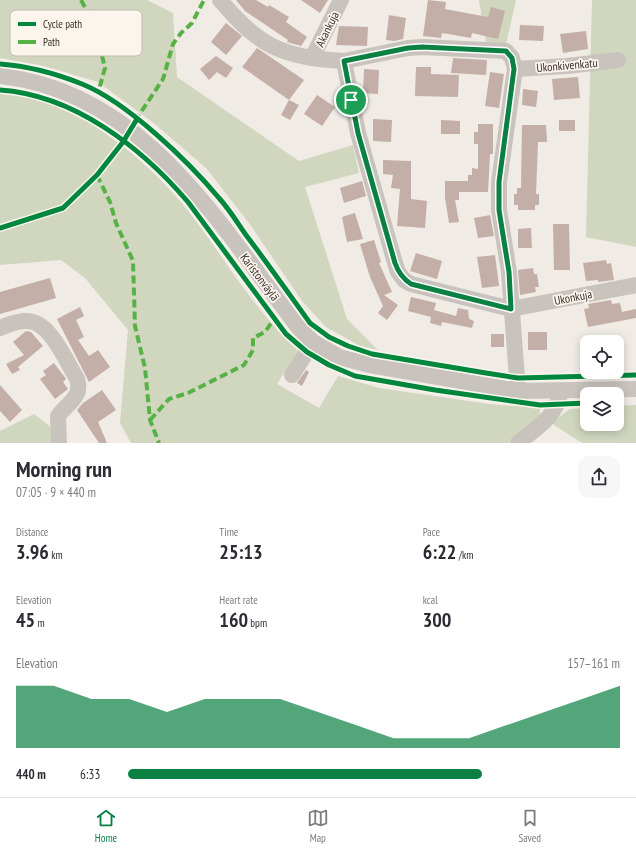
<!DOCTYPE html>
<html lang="en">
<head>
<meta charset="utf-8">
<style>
	:root { --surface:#fff; --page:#f7f7f7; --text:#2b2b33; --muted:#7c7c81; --line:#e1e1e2; --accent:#0b8043 }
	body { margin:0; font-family:"PT Sans Narrow",sans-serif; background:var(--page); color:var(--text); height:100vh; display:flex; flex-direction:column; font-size:15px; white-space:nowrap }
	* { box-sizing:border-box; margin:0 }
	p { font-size:13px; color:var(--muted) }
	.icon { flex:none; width:22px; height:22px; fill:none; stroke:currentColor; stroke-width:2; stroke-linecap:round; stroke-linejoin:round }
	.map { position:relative; height:443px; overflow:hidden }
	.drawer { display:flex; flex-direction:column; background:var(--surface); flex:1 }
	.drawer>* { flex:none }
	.controls { position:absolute; left:580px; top:335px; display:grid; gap:8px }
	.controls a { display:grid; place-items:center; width:44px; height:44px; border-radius:8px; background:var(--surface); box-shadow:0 2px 10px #0003; font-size:20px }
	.pin { position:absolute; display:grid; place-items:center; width:34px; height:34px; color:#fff; margin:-17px; border:2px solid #fff; border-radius:50%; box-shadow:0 1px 4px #0007 }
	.round { display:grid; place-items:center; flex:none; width:42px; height:42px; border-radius:12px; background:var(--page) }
	.summary { display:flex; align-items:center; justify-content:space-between; height:68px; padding:0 16px }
	h1 { font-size:22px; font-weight:700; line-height:30px }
	.metrics { display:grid; grid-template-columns:repeat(3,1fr); gap:6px; height:68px; padding:4px 16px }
	.metrics div { display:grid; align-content:center }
	.metrics b { font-size:20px; font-weight:700 }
	.metrics small { font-size:11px; font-weight:400 }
	.metrics p { font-size:11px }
	.chart { height:112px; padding:8px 16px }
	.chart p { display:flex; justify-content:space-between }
	.chart svg { width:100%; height:72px; margin-top:4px; fill:var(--accent); opacity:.7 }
	ul { padding:0 16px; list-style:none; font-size:13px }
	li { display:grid; grid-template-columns:64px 48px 1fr; align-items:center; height:30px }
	li i { height:10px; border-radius:5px; background:var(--accent) }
	.tab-bar { display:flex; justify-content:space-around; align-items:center; height:56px; border-top:1px solid var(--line); background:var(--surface); font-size:11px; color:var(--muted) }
	.tab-bar a { display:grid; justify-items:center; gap:2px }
	.tab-bar .active { color:var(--accent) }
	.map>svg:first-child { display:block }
</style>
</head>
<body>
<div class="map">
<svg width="636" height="443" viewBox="0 0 636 443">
	<rect width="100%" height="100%" fill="#f0ebe5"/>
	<g fill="#d1d6bf">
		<path d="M0,0h147l26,13 4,64 122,84 54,-16 6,28 -54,14 42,132 31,31 -18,-4 -34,-19 -24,-26 -53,-78 -43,-55 -51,-44 -57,-42 -54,-16 -44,-8z"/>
		<path d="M479,0h37l-10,44 -20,-2z"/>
		<path d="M592,0h44v247l-50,-10z"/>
		<path d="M0,94c11,1 23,1 33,4 60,17 121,68 159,118 34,45 64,96 106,135l-21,33 42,24 19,-32 41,12 110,16 51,4v9l-32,26h-377l-11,-20 8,-93 -43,-52 -24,-18 -61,5z"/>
		<path d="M636,405v38h-54l-31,-20 19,-14 17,-1v16h30v-18z"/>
		<path d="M34,414l19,15v14h-53v-12z"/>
	</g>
	<g fill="#c3afa7">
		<path d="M236,0h20l12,7 1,-2 20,12 -3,5 21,15 -6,9 -14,-4 1,-2 -43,-29z"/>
		<path d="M301,0h27l-8,13z"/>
		<path d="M428,0l18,2 -1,7 43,8 3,-10 14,4 -7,28 -26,-6 -1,5 -29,-5 -1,5 -18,-2z"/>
		<path d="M389,15l17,3 -3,21 -9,2 -8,-1z"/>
		<path d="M226,23l16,13 -16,19 -15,-13z"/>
		<path d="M520,25l24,1 -1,15 -24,-1z"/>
		<path d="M339,26l29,1 -1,19 -31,-1z"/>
		<path d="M586,31l2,18 -25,4 -3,-19z"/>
		<path d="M257,48l47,32 -15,20 -47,-33z"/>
		<path d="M216,56l17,12 -7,10 -9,-6 -8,8 -9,-11z"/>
		<path d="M453,58l34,2 -1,15 -35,-2z"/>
		<path d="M416,67h15v7l28,1 -1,22 -43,-1z"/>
		<path d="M364,69l15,1 -1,24 -15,-1z"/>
		<path d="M490,72l14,2 -5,34 -14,-2z"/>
		<path d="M578,77l2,21 -26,2 -2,-21z"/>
		<path d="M523,89l15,2 -2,16 -14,-2z"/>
		<path d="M317,95l18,12 -13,19 -18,-12z"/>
		<path d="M289,100l10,5 -9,15 -9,-5z"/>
		<path d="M373,119l19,1 -1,22 -18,-1z"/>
		<path d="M441,120l19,1v13h-19z"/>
		<rect x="559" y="120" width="16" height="11"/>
		<path d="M478,124h15v30h-3l-2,38h-29v8h-4l4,22 -10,1 -4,-25v-17h23v-6h4v-7l6,1v-25h-4v-12h4z"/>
		<path d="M522,125h24l1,17h-9l-2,52h3v11h-4v5h-17v-5h-4v-11h3v-6h4z"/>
		<path d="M383,160l28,1v38l16,2 -2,27 -28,-2 3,-37 -9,-1 2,-13 -10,-1z"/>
		<path d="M362,181l4,15 -22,7 -4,-15z"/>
		<path d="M355,213l8,26 -16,3 -5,-25z"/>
		<path d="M490,215l4,21 -16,2 -4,-20z"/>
		<path d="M553,224h16l1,46h-16z"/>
		<path d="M531,228l1,20h-14v-19z"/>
		<path d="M374,240l7,22 -2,1 13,29 -8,3 14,10 -11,15 -9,-7 5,-7 -13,-29 -10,-33z"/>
		<path d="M416,253l26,8 -5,18 -27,-8z"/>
		<path d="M495,255l4,31 -17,2 -5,-31z"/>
		<path d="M606,260l1,4 4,-1 3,17 -16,2v-2l-12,1 -3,-18z"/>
		<path d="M533,268l1,6h3l2,13h-4l1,5 -16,3 -2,-25z"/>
		<path d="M50,278l6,20 -56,16v-22z"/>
		<path d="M411,297l25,6 -2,7 22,6 2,-8 10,2 1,9 5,2 -2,7 -30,-6 -1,4 -11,-3 1,-6 -23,-6z"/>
		<path d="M611,300l1,4 8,-1 2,9 14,-3v9l-48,9 -4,-18 5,-1 -1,-4z"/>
		<path d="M80,307l4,9 -8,4 8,17 -6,3 11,16 9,-6 12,17 -21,15 -32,-63z"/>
		<path d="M26,331l5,1 12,14 -25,21 2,3 -8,4 -6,-10 18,-9 -11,-13z"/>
		<rect x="528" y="332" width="19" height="18"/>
		<rect x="491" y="334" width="13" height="13"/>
		<path d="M54,363l12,16 -3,3 5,7 -13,10 -15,-20 6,-4 -3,-4z"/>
		<path d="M306,370l3,2 -7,14 -5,-3z"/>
		<path d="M0,385l22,25 -12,12 -10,-11z"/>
		<path d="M102,390l14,20 -18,12 9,21h-8l-22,-33 6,-7z"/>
	</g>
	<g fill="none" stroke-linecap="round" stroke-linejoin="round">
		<g stroke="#c9c3be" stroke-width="16">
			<path d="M220,0c40,48 63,57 124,61l14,72 37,130 3,9 6,8 7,4 100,25 125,-24"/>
			<path d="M312,58l29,-58"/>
			<path d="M344,61l64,-13 14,-1 84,4 6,7 3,11 -16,113v28l10,62 9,119"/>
			<path d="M515,69l52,-3 51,-6"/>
			<path d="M0,76c143,15 219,148 298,251l15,15 26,15 31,8 148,26 118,-2"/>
			<path d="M0,328c8,-3 18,-8 27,-7 23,0 39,40 50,58 6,17 -9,24 -19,37l1,27"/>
			<path d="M292,375l21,-33"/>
			<path d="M518,443c20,-16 38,-26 43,-52"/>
		</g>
		<g stroke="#57b246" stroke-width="4" stroke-dasharray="8 4" stroke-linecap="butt">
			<path d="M81,0l14,26 10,42 -7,25"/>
			<path d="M135,121l28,-42 10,-35 8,-11 11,-10 12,-23"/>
			<path d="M97,175l13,27 6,21 17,38 2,65 10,42 5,52 9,23"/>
			<path d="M150,420l19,-21 19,-6 56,-28 9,-15v-12l12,-6 9,-13"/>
		</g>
		<g stroke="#fbf5ee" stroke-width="8">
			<g id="cycleway">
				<path d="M0,64c28,2 57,10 82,20 45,18 106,77 137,114 10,11 18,24 27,37 22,29 43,59 64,88l19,14 19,9 24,8 114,19 32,5 118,-3"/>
				<path d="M0,90c74,5 141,57 188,112l98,132 21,18 22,13 26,11 80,14 105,15 47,-2"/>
				<path d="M0,228l63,-20 34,-33 26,-33 14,-23"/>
			</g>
		</g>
		<use href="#cycleway" stroke="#00873e" stroke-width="5"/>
	</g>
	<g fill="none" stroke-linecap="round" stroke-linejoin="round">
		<g stroke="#fff" stroke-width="8">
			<path id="route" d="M422,47l84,4 6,7 2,11 -15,113v28l10,62 2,37 -100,-25c-9,-6 -13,-12 -16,-21l-37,-130 -14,-72 64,-13z"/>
		</g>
		<use href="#route" stroke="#0b8043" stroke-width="5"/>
	</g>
	<g text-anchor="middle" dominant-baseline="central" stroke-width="3.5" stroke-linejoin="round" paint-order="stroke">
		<g font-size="12" fill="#3b302b" stroke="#fbf5ee">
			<text transform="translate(327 29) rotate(-64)">Akankuja</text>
			<text transform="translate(567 65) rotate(-5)">Ukonkivenkatu</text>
			<text transform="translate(260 277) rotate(53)">Karistonväylä</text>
			<text transform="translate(573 297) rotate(-11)">Ukonkuja</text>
		</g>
	</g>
	<rect x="10" y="10" width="132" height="46" rx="6" fill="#fbf5ee" stroke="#c1bab4" stroke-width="1"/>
	<rect x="18" y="22" width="18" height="4" fill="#00873e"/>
	<rect x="18" y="40" width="18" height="4" fill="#57b246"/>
	<g font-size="11" fill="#3b302b">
		<text x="43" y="28">Cycle path</text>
		<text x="43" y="46">Path</text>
	</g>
</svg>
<div class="controls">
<a><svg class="icon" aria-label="locate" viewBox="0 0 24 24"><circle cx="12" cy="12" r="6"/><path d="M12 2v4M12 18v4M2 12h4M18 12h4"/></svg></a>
<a><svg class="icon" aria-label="layers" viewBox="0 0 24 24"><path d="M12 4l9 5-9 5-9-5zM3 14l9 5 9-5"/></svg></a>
</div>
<div class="pin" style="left:351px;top:100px;background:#1e9e55"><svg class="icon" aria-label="arrive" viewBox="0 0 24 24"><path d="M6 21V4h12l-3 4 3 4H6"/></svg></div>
</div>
<section class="drawer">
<div class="summary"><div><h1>Morning run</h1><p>07:05 · 9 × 440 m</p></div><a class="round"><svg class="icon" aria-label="share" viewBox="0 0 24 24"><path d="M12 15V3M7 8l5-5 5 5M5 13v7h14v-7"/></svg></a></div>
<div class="metrics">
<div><p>Distance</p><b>3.96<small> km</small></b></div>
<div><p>Time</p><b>25:13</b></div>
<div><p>Pace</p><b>6:22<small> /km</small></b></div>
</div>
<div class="metrics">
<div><p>Elevation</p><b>45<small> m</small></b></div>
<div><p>Heart rate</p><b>160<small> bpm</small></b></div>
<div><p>kcal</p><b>300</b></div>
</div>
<div class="chart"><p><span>Elevation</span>157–161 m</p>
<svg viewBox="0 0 160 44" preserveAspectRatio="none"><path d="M0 44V6L10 6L20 14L30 14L40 22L50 14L60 14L70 14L80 22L90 30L100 38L110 38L120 38L130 30L140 22L150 14L160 6V44z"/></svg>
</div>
<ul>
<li><b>440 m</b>6:33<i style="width:72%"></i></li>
</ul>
</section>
<nav class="tab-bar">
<a class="active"><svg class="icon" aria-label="home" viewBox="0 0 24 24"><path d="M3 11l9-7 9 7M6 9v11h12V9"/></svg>Home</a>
<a><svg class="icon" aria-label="map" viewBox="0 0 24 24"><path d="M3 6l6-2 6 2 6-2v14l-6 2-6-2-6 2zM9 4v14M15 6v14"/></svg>Map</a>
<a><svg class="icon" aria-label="saved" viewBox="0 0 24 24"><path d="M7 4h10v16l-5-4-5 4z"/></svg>Saved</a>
</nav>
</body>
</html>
